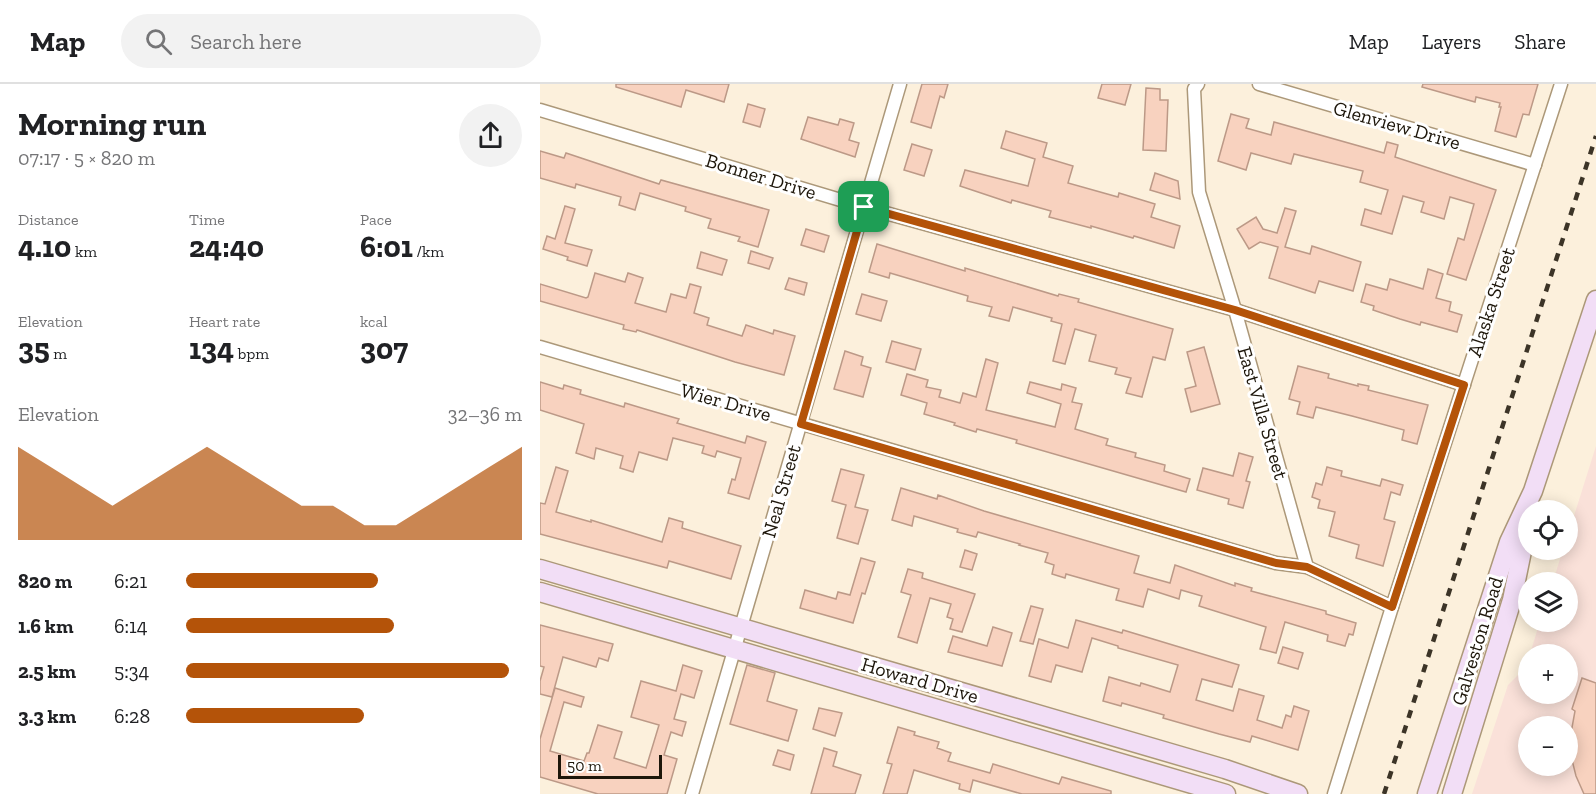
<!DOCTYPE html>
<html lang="en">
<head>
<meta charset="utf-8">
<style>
	:root { --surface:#fff; --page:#f2f2f2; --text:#202124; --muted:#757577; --line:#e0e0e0; --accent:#b45309 }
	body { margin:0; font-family:"Zilla Slab",serif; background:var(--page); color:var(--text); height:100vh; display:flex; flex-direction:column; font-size:22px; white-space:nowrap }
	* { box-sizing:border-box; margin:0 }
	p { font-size:20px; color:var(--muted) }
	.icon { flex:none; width:33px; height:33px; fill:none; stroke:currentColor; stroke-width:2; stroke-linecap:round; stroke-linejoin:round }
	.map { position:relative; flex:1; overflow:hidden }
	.drawer { display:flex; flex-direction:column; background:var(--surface); width:540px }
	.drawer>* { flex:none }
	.tools { position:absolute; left:978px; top:416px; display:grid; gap:12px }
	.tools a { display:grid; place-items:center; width:60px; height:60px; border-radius:50%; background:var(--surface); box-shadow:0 3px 15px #0003; font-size:30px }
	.scale { position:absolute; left:18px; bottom:15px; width:104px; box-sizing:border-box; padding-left:6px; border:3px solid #1d160a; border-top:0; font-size:16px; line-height:21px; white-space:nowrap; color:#1d160a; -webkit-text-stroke:4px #fff; paint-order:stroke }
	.pin { position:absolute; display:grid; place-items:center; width:51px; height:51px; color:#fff; margin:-26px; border-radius:12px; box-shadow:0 3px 9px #0006 }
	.round { display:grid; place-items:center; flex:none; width:63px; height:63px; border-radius:32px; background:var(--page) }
	.summary { display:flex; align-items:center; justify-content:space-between; height:102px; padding:0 18px }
	h1 { font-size:33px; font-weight:700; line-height:45px }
	.figures { display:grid; grid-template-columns:repeat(3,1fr); gap:9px; height:102px; padding:6px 18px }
	.figures div { display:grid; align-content:center }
	.figures b { font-size:30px; font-weight:700 }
	.figures small { font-size:16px; font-weight:400 }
	.figures p { font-size:16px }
	.chart { height:168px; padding:12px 18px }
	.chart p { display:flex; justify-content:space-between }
	.chart svg { width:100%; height:108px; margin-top:6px; fill:var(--accent); opacity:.7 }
	ul { padding:0 18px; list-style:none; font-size:20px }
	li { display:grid; grid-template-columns:96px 72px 1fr; align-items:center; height:45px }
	li i { height:15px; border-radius:8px; background:var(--accent) }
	header { display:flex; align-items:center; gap:36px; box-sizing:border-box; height:84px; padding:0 30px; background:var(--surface); border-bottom:2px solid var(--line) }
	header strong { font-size:28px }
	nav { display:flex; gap:33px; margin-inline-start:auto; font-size:21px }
	.search { width:420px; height:54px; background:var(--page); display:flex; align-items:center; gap:15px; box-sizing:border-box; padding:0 21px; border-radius:33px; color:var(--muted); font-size:22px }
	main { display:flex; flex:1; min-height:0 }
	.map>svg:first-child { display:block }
</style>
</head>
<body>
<header>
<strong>Map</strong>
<div class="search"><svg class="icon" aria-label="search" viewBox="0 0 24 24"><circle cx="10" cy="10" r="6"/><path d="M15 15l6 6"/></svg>Search here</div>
<nav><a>Map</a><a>Layers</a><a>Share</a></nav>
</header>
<main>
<section class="drawer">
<div class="summary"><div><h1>Morning run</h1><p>07:17 · 5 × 820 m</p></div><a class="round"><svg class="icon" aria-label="share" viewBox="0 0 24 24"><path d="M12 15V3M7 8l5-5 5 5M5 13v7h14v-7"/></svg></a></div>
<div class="figures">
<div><p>Distance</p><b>4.10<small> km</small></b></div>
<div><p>Time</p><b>24:40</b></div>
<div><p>Pace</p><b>6:01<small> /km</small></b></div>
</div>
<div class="figures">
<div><p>Elevation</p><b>35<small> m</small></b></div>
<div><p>Heart rate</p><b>134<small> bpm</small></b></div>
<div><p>kcal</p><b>307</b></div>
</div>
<div class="chart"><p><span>Elevation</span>32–36 m</p>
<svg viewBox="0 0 160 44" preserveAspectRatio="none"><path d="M0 44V6L10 14L20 22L30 30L40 22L50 14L60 6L70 14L80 22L90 30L100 30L110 38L120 38L130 30L140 22L150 14L160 6V44z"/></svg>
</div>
<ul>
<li><b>820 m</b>6:21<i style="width:57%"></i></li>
<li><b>1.6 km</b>6:14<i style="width:62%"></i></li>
<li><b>2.5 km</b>5:34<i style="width:96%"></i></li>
<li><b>3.3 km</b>6:28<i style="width:53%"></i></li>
</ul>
</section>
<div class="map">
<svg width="1056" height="710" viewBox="0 0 1056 710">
	<rect width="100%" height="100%" fill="#fcf0dc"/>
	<path fill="#fae1d9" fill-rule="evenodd" d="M1056,362v348h-124l36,-109 17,-17 3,-10v35h40v-39h-38l10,-33h28v-39h-15l10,-33h5v-14zM988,642h40v39h-40z"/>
	<g fill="#f8d2bf" stroke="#bc9987" stroke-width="1.5">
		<path d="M76,0h113l-5,18 -38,-12 -5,17 -65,-20z"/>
		<path d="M382,0h26l-4,14 -4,-2 -9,32 -20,-6z"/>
		<path d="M562,0h29l-6,21 -27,-7z"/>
		<path d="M883,0h115l-9,31 -6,-1 -7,23 -21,-6 6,-24h-2l1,-4 -24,-6 -1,5 -53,-15z"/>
		<path d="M606,4l14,1v11h8l-2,51 -23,-1z"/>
		<path d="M208,20l17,5 -5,18 -17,-5z"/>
		<path d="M691,30l18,5 -3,9 25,7 3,-13 110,31 3,-11 11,3 -3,12 101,33 -30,90 -19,-6 11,-36 6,2 10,-36 -24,-7 -6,22 -23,-7 3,-10 -21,-6 -11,38 -31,-9 4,-16 16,5 7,-24 -28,-8 3,-11 -69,-17 -3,10 -40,-11 -5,17 -28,-9z"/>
		<path d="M268,33l30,8 2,-6 14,4 -5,17 10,3 -4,14 -54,-18z"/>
		<path d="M466,47l41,12 -4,14 30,9 -5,17 50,14 1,-4 36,11 -4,13 29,9 -6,22 -40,-12 -1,2 -42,-12v2l-19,-5 -23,-6 2,-6 -39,-11 -1,3 -51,-17 5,-16 63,16 7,-27 -34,-11z"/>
		<path d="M372,60l20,6 -8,26 -20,-6z"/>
		<path d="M0,67l24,7 2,-5 93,31 2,-4 108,30 -11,37 -20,-6 2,-4 -32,-9 3,-9 -26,-8 1,-4 -46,-14 -5,17 -16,-5 2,-8 -45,-13 -1,4 -35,-10z"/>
		<path d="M615,89l23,8 2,18 -30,-9z"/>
		<path d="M25,122l10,3 -10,34 27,7 -5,16 -20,-6 1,-3 -25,-8 4,-13 8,3z"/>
		<path d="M745,124l11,3 -11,36 25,7 2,-8 49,16 -8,29 -34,-10 -4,12 -46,-15 9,-31 -18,-5 -11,7 -12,-20 19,-12 7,12 14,4z"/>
		<path d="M266,145l23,7 -5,16 -23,-7z"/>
		<path d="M337,160l88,27v-3l93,28 1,-2 20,5 -1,3 95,27 -8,31 -12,-3 -11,40 -16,-4 5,-15 -16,-4 2,-6 -28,-7 7,-26 -21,-6 -10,35 -12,-3 9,-37 -11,-3 1,-3 -39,-11 -4,14 -20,-5 3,-9 -25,-6 1,-5 -78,-23 -1,5 -20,-6z"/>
		<path d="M211,167l22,7 -4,11 -21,-6z"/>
		<path d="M161,168l26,8 -5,15 -25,-7z"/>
		<path d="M888,185l15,5 -7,24 15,4 -2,9 13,4 -5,17 -36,-10 -1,3 -20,-6 -27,-9 1,-4 -13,-4 5,-18 21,6 3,-11 33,10z"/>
		<path d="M55,189l30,9 3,-9 15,5 -8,25 31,9 5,-18 15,4 4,-14 11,3 -7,26 15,5 -2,7 35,11 4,-11 27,9 1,-4 21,6 -11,39 -49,-13 -98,-32 -1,2 -13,-3 1,-4 -84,-24v-17l46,14 2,-1z"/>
		<path d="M249,194l18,5 -3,12 -19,-6z"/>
		<path d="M322,210l25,7 -6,20 -25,-7z"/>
		<path d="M352,257l29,8 -6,21 -29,-8z"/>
		<path d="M664,263l16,57 -29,8 -6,-23 11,-3 -9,-34z"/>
		<path d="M305,267l18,6 -2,8 10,3 -8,29 -29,-8z"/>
		<path d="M446,275l12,4 -12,47 69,17 6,-23 -34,-11 3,-11 31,8 1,-6 14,4 -4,14 10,2 -7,25 33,10 -2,6 30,8 -1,4 30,8 -1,6 26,8 -4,13 -170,-49 1,-3 -40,-11 -1,3 -22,-7 1,-2 -31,-9 3,-11 -26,-8 6,-21 21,6 -2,7 15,3 -2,7 21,6 3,-10 13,4z"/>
		<path d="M758,282l31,8 -1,4 30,8v-2l11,2 -1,4 60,15 -11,39 -15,-4 2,-10 -52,-14 -36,-9 -3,11 -16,-4 3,-12 -11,-3z"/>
		<path d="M0,298l23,7 1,-4 17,5 -1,4 44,13 1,-4 20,6 34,10 -2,4 68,20 2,-7 19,6 -17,57 -21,-6 4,-14 3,1 6,-22 -24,-7 -2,6 -13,-4 2,-7 -31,-8 -6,22 -28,-8 -6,20 -13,-4 3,-12 -27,-8 -2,11 -18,-6 8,-29 -44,-14z"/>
		<path d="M699,369l14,4 -7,24 4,1 -7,26 -15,-4 1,-5 -32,-9 6,-22 30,8z"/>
		<path d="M16,383l12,4 -12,41 35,10v-2l71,22 7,-24 14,4 -1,6 59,18 -10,33 -62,-18 -2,7 -127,-34v-31l5,1z"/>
		<path d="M787,383l15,4 -1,5 39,10 2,-7 21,6 -3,10 -9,-3 -7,27 11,3 -12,44 -27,-8 3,-13 -30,-9 6,-24 -17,-4 2,-8 -8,-3 4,-14 6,2z"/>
		<path d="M301,385l23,6 -9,32 13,3 -10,34 -21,-6 9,-33 -14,-4z"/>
		<path d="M361,404l36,11 1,-4 46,16 155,45 -5,17 36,10 5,-18 60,21v-3l17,5 -1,3 75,20v3l30,9 -3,12 -4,-1 -4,12 -18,-5 1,-6 -43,-13 -9,31 -16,-4 6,-22 -67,-21 3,-10 -21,-6 -2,9 -31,-10 -5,18 -27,-7 3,-11 -53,-15 -1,4 -13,-4 2,-9 -9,-3 3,-9 -29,-8 1,-1 -42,-12 -2,5 -19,-5 1,-3 -44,-13 -2,10 -20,-6z"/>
		<path d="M425,466l12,4 -5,16 -12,-3z"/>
		<path d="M321,474l14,4 -10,32 -3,-1 -9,30 -53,-15 5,-18 31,9 2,-7 12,3z"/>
		<path d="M368,485l15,4 -1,5 53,16 -13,38 -12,-3 3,-10 -6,-2 4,-13 -21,-6 -13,45 -19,-6 13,-42 -10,-3z"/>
		<path d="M491,522l12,3 -10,35 -13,-3z"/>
		<path d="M536,536l46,13 1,-3 116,35 -7,22 -30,-8 -6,21 37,11 6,-22 25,7 -7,24 25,8 4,-13 5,2 3,-11 15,5 -11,39 -46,-14 -2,6 -31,-8 -56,-16 1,-3 -42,-12 -1,3 -18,-5 6,-24 31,9 1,-3 29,9 8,-27 -60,-17v-2l-26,-8 -10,34 -26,-7 -5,17 -22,-6 10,-37 29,9z"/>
		<path d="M0,541l73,19 -5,17 -9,-3 -3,9 -33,-10 -11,40 -12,-3v-13l4,-14 -4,-1z"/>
		<path d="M453,543l19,6 -10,33 -54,-14 5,-16 34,10z"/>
		<path d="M743,563l20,6 -5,16 -20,-6z"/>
		<path d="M143,581l19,6 -8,27 -13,-4 -7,25 12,3 -4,14 -11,-4 -7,23 13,4 -10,35h-69l-58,-17v-38l15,-51 29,9 -3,10 -17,-5 -14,49 34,10 3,-8h2l9,-28 24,7 -8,26 32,10 13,-43 -28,-8 10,-36 35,10z"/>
		<path d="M207,581l28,8 -8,28 30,9 -9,31 -58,-17z"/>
		<path d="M1042,594l14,5v111h-12l-8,-18 -5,-20v-23l4,-22 -3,-2z"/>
		<path d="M279,624l23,5 -7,23 -22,-7z"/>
		<path d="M358,643l17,5 -1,3 25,7 -2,6 14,5 -3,8 42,12 3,-9 66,20 3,-7 49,14v3h-89l-49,-14 -3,12 -11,-3 1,-5 -46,-14 -7,24h-24l9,-30 -5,-1z"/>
		<path d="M284,664l13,4 -4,14 28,9 -6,19h-44z"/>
		<path d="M238,666l16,5 -4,15 -17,-5z"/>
	</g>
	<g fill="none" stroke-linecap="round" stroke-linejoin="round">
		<g stroke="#ac9879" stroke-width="15">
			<g id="minor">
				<path d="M658,0l-4,5 5,103 36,118 72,257"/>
				<path d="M719,0l276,81"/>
				<path d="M0,26l324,97 371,103 229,75"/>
				<path d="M0,263l736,216 31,4 85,40"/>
				<path d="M152,710l208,-710"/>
				<path d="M794,710l58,-187 169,-523"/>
			</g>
		</g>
		<g stroke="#ac9879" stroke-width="21">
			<g id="secondary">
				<path d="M0,485l685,200 73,25"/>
				<path d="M0,508l686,202"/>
				<path d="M887,710l82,-252 24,-51 63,-191"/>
				<path d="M912,710l60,-194 16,-78"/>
			</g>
		</g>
		<use href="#minor" stroke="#fff" stroke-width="12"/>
		<use href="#secondary" stroke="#f2def6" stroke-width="18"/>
		<path stroke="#3c3427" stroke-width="4.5" stroke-dasharray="8 8" stroke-linecap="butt" d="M844,710l212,-658"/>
	</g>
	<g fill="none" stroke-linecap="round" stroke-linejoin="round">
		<g stroke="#fff" stroke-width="12">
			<path id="route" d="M324,123l371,103 229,75 -72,222 -85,-40 -31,-4 -475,-139z"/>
		</g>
		<use href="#route" stroke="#b45309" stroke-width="8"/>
	</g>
	<g text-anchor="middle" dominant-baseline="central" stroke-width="6" stroke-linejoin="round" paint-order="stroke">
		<g font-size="20" fill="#1d160a" stroke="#fff">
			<text transform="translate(857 41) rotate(16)">Glenview Drive</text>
			<text transform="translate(221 92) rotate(17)">Bonner Drive</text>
			<text transform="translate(951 218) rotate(-72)">Alaska Street</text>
			<text transform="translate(186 318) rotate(16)">Wier Drive</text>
			<text transform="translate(723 329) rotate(74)">East Villa Street</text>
			<text transform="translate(241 407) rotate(-74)">Neal Street</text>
			<text transform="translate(937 557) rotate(-73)">Galveston Road</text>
			<text transform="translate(380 596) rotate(16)">Howard Drive</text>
		</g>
	</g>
</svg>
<div class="tools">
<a><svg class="icon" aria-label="locate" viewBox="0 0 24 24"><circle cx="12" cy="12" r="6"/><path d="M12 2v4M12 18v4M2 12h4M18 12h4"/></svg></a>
<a><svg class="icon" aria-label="layers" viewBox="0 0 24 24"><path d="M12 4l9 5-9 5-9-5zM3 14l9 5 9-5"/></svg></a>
<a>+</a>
<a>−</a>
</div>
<div class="scale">50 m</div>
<div class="pin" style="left:324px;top:123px;background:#1e9e55"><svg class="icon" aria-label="arrive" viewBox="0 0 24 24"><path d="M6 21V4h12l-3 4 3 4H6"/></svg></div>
</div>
</main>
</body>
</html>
